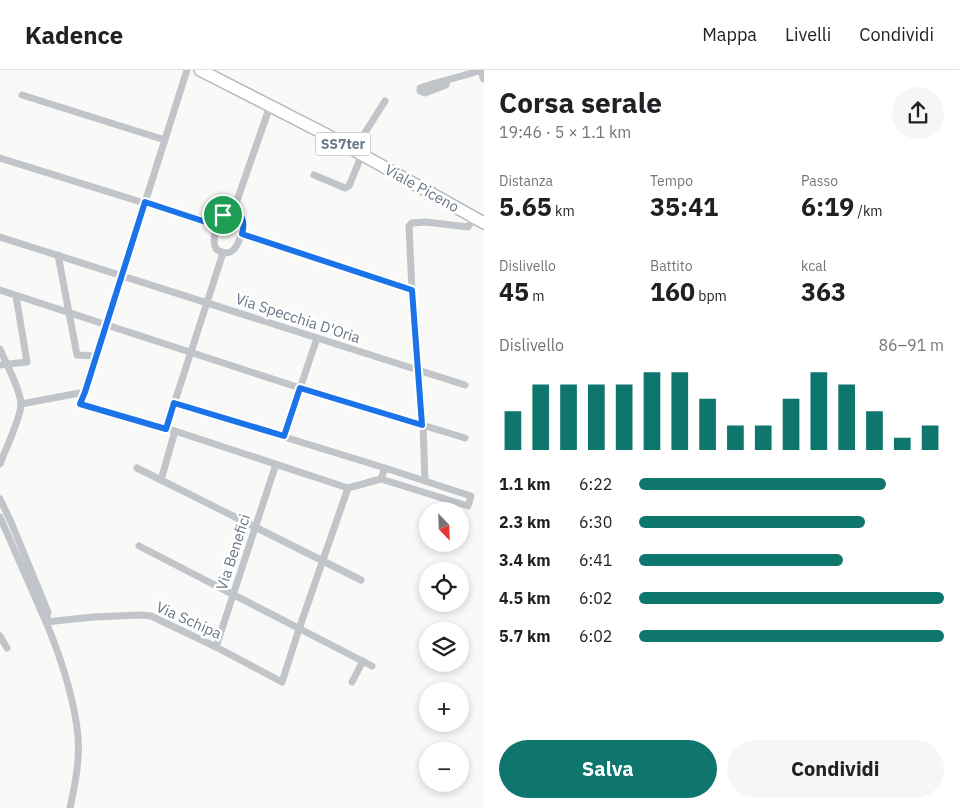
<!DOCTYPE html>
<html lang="it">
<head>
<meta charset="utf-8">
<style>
	:root { --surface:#fff; --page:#f6f6f6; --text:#202124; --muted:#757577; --line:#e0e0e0; --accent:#0f766e }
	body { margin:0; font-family:"IBM Plex Sans",sans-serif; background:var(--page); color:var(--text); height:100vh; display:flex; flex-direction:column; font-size:19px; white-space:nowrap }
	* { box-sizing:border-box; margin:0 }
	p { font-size:16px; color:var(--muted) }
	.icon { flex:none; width:28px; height:28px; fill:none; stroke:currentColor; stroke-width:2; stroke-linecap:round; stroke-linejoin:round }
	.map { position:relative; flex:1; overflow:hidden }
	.drawer { display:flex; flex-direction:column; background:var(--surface); width:475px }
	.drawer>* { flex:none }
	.needle { width:32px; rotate:157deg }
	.tools { position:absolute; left:419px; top:432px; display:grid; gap:10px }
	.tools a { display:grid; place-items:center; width:50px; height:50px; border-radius:50%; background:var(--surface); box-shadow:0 2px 8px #0003; font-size:25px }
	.pin { position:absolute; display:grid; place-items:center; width:42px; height:42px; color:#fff; margin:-21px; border:2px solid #fff; border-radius:50%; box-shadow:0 1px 5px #0007 }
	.round { display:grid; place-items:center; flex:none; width:52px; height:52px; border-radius:26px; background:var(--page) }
	.summary { display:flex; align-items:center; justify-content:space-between; height:85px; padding:0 15px }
	h1 { font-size:28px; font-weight:700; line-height:38px }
	.stats { display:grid; grid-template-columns:repeat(3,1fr); gap:8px; height:85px; padding:5px 15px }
	.stats div { display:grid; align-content:center }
	.stats b { font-size:25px; font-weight:700 }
	.stats small { font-size:14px; font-weight:400 }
	.stats p { font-size:14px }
	.chart { height:140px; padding:10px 15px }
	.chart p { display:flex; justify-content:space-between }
	.chart svg { width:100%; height:90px; margin-top:5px; stroke:var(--accent); stroke-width:6 }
	.cta { display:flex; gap:10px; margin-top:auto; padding:10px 15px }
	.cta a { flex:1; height:58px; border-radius:30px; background:var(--accent); color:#fff; font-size:20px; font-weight:700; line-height:58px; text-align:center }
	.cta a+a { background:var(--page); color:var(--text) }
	ul { padding:0 15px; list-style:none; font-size:16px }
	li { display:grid; grid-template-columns:80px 60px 1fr; align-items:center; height:38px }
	li i { height:12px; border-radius:6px; background:var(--accent) }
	header { display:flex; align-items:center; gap:30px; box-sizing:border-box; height:70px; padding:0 25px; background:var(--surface); border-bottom:1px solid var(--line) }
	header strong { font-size:24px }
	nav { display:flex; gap:28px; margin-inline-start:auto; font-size:18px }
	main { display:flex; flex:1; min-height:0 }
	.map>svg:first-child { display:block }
</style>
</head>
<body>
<header>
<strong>Kadence</strong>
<nav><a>Mappa</a><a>Livelli</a><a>Condividi</a></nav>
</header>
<main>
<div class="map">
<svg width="484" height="738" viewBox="0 0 484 738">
	<rect width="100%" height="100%" fill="#f9faf8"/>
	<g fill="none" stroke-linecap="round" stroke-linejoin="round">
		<g stroke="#b5b9be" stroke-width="14">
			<path id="primary" d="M200,0l127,65 157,88"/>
		</g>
		<g stroke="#c1c5ca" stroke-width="7">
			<path d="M447,11l-1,4 -21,8 -5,-2v-3c20,-7 41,-11 62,-18"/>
			<path d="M22,25l143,45"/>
			<path d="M354,80l31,-49"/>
			<path d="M0,88l218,68"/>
			<path d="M314,105l31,13 4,-2 13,-32"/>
			<path d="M229,141c18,2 17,13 11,27 -4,12 -11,20 -24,11 -5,-11 1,-33 13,-38z"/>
			<path d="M233,142l37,-106"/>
			<path d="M242,164l170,56"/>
			<path d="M0,167l465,148"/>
			<path d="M58,185l19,100 20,1"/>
			<path d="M0,220l300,98 165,50"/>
			<path d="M0,279c6,15 20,39 21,55 0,14 -16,46 -21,60"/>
			<path d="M0,295l27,-3 -11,-66"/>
			<path d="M85,322l-5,12 95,27 173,57 33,-9 87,27 3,-10 -86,-28 -4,11"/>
			<path d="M174,333l211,65"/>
			<path d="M21,334l64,-12 102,-322"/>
			<path d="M166,359l57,-176"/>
			<path d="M284,366l33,-98"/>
			<path d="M137,398l224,112"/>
			<path d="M161,410l14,-49"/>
			<path d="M425,411l-2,-56 -11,-135 -3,-64 3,-3 14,-1 42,5 7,-10"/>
			<path d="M0,429l11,23 37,90 -2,10 -46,-105"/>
			<path d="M139,476l233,120"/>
			<path d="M0,566l7,12"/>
			<path d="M216,577l60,-183"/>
			<path d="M352,612l11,-21"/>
			<path d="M70,738c5,-23 10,-48 8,-72 -4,-39 -17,-78 -32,-114l47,-5 48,-2 10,1 65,31 66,35 17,-53 49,-141"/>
		</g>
		<path stroke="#c1c5ca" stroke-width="9" d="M482,0l2,8"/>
		<use href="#primary" stroke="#fff" stroke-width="11"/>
	</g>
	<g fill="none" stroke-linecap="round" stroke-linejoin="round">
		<g stroke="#fff" stroke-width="10">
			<path id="route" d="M145,132l73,24c4,-23 32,-18 24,8l170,56 10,135 -122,-37 -16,48 -110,-33 -8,26 -86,-25 5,-12z"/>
		</g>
		<use href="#route" stroke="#1a73e8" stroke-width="6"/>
	</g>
	<g text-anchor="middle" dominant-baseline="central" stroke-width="5" stroke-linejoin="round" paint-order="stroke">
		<rect fill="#fff" stroke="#97a0ac" stroke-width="1" x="315.5" y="62.5" width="55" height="23" rx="4"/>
		<g font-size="14" font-weight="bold" fill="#6a7788">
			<text x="343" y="74">SS7ter</text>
		</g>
		<g font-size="15" fill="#6a7788" stroke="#fff">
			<text transform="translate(422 118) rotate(29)">Viale Piceno</text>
			<text transform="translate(298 248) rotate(18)">Via Specchia D'Oria</text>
			<text transform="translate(233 482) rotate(-72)">Via Benefici</text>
			<text transform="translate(189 550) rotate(24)">Via Schipa</text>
		</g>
	</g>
</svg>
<div class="tools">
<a><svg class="needle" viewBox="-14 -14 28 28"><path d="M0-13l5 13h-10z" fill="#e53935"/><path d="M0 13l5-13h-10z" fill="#757577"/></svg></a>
<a><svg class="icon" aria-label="locate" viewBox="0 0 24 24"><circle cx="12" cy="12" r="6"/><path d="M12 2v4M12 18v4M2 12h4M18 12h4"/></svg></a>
<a><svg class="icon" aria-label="layers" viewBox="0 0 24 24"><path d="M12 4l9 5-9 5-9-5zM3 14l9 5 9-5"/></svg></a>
<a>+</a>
<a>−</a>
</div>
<div class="pin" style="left:223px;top:145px;background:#1e9e55"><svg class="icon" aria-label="arrive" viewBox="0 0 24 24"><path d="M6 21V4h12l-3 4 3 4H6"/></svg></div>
</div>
<section class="drawer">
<div class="summary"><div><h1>Corsa serale</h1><p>19:46 · 5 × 1.1 km</p></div><a class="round"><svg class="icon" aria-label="share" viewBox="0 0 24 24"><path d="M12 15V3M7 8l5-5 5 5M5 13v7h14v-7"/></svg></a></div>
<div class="stats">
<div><p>Distanza</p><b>5.65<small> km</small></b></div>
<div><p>Tempo</p><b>35:41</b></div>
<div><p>Passo</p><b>6:19<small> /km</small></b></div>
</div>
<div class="stats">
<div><p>Dislivello</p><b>45<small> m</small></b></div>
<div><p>Battito</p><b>160<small> bpm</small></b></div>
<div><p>kcal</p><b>363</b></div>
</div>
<div class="chart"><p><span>Dislivello</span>86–91 m</p>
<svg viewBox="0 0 160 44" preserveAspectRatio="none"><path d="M5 44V25M15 44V12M25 44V12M35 44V12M45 44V12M55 44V6M65 44V6M75 44V19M85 44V32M95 44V32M105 44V19M115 44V6M125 44V12M135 44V25M145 44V38M155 44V32"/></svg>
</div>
<ul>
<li><b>1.1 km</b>6:22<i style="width:81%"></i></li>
<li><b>2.3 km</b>6:30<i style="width:74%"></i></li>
<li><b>3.4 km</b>6:41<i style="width:67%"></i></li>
<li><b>4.5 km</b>6:02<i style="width:100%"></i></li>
<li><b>5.7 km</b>6:02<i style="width:100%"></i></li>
</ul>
<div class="cta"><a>Salva</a><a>Condividi</a></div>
</section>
</main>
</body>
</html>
